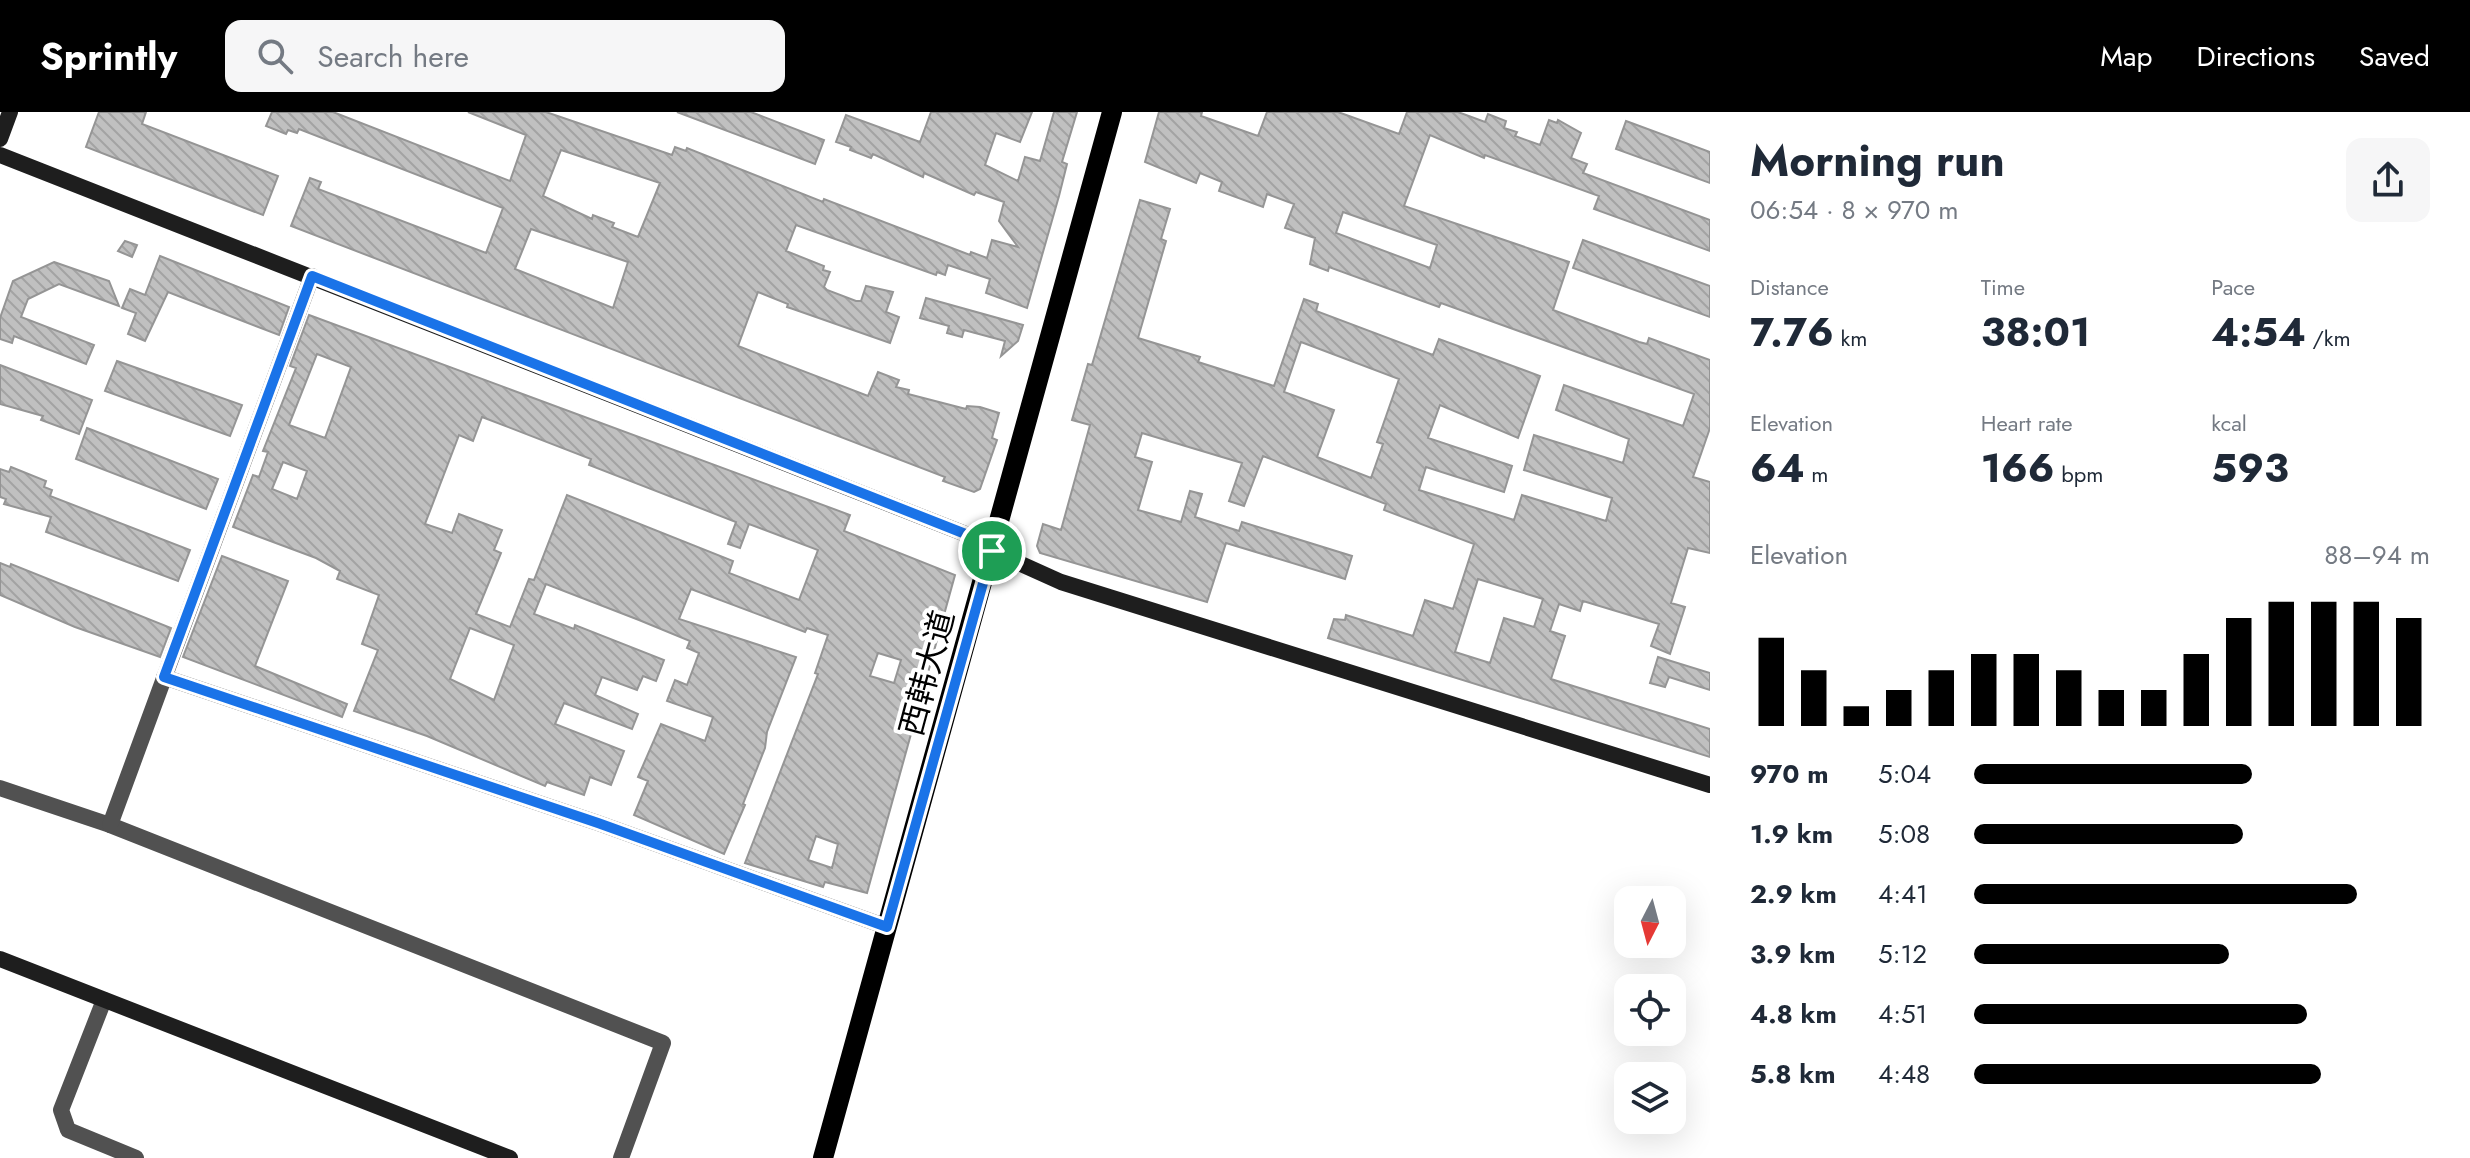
<!DOCTYPE html>
<html lang="en">
<head>
<meta charset="utf-8">
<style>
	:root { --surface:#fff; --page:#f6f6f7; --text:#1f2937; --muted:#747a83; --accent:#000 }
	body { margin:0; font-family:Jost,"Noto Sans SC",sans-serif; background:var(--page); color:var(--text); height:100vh; display:flex; flex-direction:column; font-size:30px; white-space:nowrap }
	* { box-sizing:border-box; margin:0 }
	p { font-size:26px; color:var(--muted) }
	.icon { flex:none; width:44px; height:44px; fill:none; stroke:currentColor; stroke-width:2; stroke-linecap:round; stroke-linejoin:round }
	.map { position:relative; flex:1; overflow:hidden }
	.details { display:flex; flex-direction:column; background:var(--surface); width:760px }
	.details>* { flex:none }
	.needle { width:52px; rotate:186deg }
	.buttons { position:absolute; left:1614px; top:774px; display:grid; gap:16px }
	.buttons a { display:grid; place-items:center; width:72px; height:72px; border-radius:16px; background:var(--surface); box-shadow:0 8px 32px #0002; font-size:40px }
	.pin { position:absolute; display:grid; place-items:center; width:68px; height:68px; color:#fff; margin:-34px; border:4px solid #fff; border-radius:50%; box-shadow:0 2px 8px #0007 }
	.round { display:grid; place-items:center; flex:none; width:84px; height:84px; border-radius:16px; background:var(--page) }
	.head { display:flex; align-items:center; justify-content:space-between; height:136px; padding:0 40px }
	h1 { font-size:44px; font-weight:700; line-height:60px }
	.metrics { display:grid; grid-template-columns:repeat(3,1fr); gap:12px; height:136px; padding:8px 40px }
	.metrics div { display:grid; align-content:center }
	.metrics b { font-size:40px; font-weight:700 }
	.metrics small { font-size:22px; font-weight:400 }
	.metrics p { font-size:22px }
	.chart { height:224px; padding:16px 40px }
	.chart p { display:flex; justify-content:space-between }
	.chart svg { width:100%; height:144px; margin-top:8px; stroke:var(--accent); stroke-width:6 }
	ul { padding:0 40px; list-style:none; font-size:26px }
	li { display:grid; grid-template-columns:128px 96px 1fr; align-items:center; height:60px }
	li i { height:20px; border-radius:10px; background:var(--accent) }
	header { display:flex; align-items:center; gap:48px; box-sizing:border-box; height:112px; padding:0 40px; background:var(--accent); color:#fff }
	header strong { font-size:38px }
	nav { display:flex; gap:44px; margin-inline-start:auto; font-size:28px }
	.search { width:560px; height:72px; background:var(--page); display:flex; align-items:center; gap:20px; box-sizing:border-box; padding:0 28px; border-radius:16px; color:var(--muted); font-size:30px }
	main { display:flex; flex:1; min-height:0 }
	.map>svg:first-child { display:block }
</style>
</head>
<body>
<header>
<strong>Sprintly</strong>
<div class="search"><svg class="icon" aria-label="search" viewBox="0 0 24 24"><circle cx="10" cy="10" r="6"/><path d="M15 15l6 6"/></svg>Search here</div>
<nav><a>Map</a><a>Directions</a><a>Saved</a></nav>
</header>
<main>
<div class="map">
<svg width="1710" height="1046" viewBox="0 0 1710 1046">
	<defs>
		<pattern id="building-back-hatch" width="6" height="6" patternUnits="userSpaceOnUse" patternTransform="scale(2)"><rect width="6" height="6" fill="#c0c0c0"/><path d="M-1 5l2 2M0 0l6 6M5-1l2 2" fill="none" stroke="#a3a3a3"/></pattern>
	</defs>
	<rect width="100%" height="100%" fill="#fff"/>
	<g fill="url(#building-back-hatch)" stroke="#959595" stroke-width="2" fill-rule="evenodd">
		<path d="M99,0h47l-4,12 136,52 -15,39 -177,-68z"/>
		<path d="M272,0h61l177,69 16,-46 -58,-23h78l126,43 3,-8 11,4 1,-3 136,54 1,-3 146,56 1,-3 16,6 5,-18 26,7 -19,-26 5,-19 -28,-10 -2,3 -50,-22 -1,4 -50,-23 -2,4 -21,-8 1,-3 -15,-5 10,-27 74,27 11,-30h101l-12,30 -24,-9 -11,32 33,16 7,-24 15,4 14,-49h23l-15,50 5,2 -8,32 -32,112 -41,-15 4,-14 -42,-14 -3,10 -8,-3 -1,3 -140,-50 -10,26 38,15 -1,4 7,2 -6,15 3,3 29,11h5l5,-15 27,6 -7,20 13,5 -9,26 -97,-34 -6,-2 1,-3 -30,-12 -20,54 130,50 10,-24 21,8 -3,7 13,3 -1,4 58,15 1,-3 13,1 19,6 -7,25 5,2 -17,49 -6,3 -31,-11 2,-4 -654,-251 19,-48 11,4 -3,7 168,64 17,-45 -204,-79 -2,4 -9,-3 -2,4 -20,-8zM561,38l99,33 -22,54 -26,-10 2,-4 -21,-8 -1,4 -49,-23zM531,117l97,33 -15,46 -98,-39z"/>
		<path d="M677,0h74l73,28 -9,24z"/>
		<path d="M1159,0h43l-1,4 57,20 9,-24h71l61,22 8,-22h51l27,10 3,-8 18,7 -2,7 13,4 -2,4 25,9 9,-25 8,3 1,-3 23,13 -10,25 16,6 -4,9 127,47v31l-116,-42 5,-13 -114,-41 -1,3 -54,-23 -26,71 165,56 -16,48 86,32 8,2 2,-6 61,22v68l-17,49 17,5v71l-22,-5 -17,55 14,4 -15,47 -19,-8 8,-22 -76,-23 -3,10 -21,-7 -9,27 15,5 -14,43 159,50v28l-382,-119 6,-19 11,1 1,-5 67,21 12,-36 28,9 21,-65 -90,-34 2,-6 -123,-48 -19,50 -15,-5 13,-38 -100,-30 -7,24 17,5 -14,48 43,12 9,-31 12,3 -7,23 44,14 3,-9 110,34 -7,23 -119,-36 -19,59 -167,-49 -3,-7 6,-22 18,6 29,-105 -18,-5 16,-56 4,1 48,-165 30,9 -9,30 5,2 -28,97 62,19 -2,5 76,24 30,-87 14,5 -2,7 117,44 6,-16 101,37 -22,62 -78,-33 -12,33 84,28 -8,26 -78,-25 -7,23 95,30 8,-25 84,26 6,-23 -88,-28 10,-35 89,28 6,-24 -73,-29 8,-25 119,41 11,-32 -253,-91 -2,4 -110,-40 -1,4 -18,-7 5,-26 -30,-10 9,-24 -27,-10 -4,13 -44,-16 3,-9 -22,-9 -4,10 -51,-21zM1343,100l94,33 -7,23 -94,-35zM1301,230l98,37 -22,63 6,2 -12,34 -54,-21 17,-47 -50,-18zM1478,467l65,20 -9,28 -30,-9 -14,45 -35,-11z"/>
		<path d="M1626,9l84,31v31l-94,-34z"/>
		<path d="M1583,128l127,46v31l-137,-49z"/>
		<path d="M125,129l12,4 -5,12 -14,-6z"/>
		<path d="M160,144l129,51 -10,28 -111,-43 -23,49 -17,-7 8,-21 -14,-5 8,-19 15,6z"/>
		<path d="M54,150l55,19 10,25 -60,-22 -31,15 -7,18 73,28 -8,19 -72,-28 -2,7 -12,-4v-21l13,-37z"/>
		<path d="M926,186l97,27 -5,16 -17,15 4,-15 -41,-11 -2,7 -15,-4 2,-7 -29,-8z"/>
		<path d="M309,203l541,200 -6,16 111,44 -88,318 -42,-11 -2,5 -78,-24 73,-189 -3,-1 13,-38 -21,-7 -2,4 -114,-43 -12,30 117,38 -29,75 -2,16 -22,56 2,1 -21,49 -90,-39 14,-34 -10,-4 23,-53 44,17 8,-24 -46,-16 8,-21 12,5 12,-32 -12,-5 3,-7 -51,-21 -93,-36 -12,30 40,15 1,-4 89,35 -8,21 -13,-5 -6,14 -35,-13 -7,18 43,19 -6,15 -68,-26 -9,21 69,27 -13,34 -21,-8 -6,18 -37,-13 -2,4 -118,-50 -73,-25 24,-61 -16,-6 17,-49 -42,-16 3,-8 -24,-13 -83,-31 20,-52 6,2 9,-25 -5,-1 33,-83 -6,-2zM317,242l34,13 -26,71 -36,-13zM482,305l109,42 -2,6 147,57 -8,22 12,4 9,-24 69,26 -19,50 -70,-27 4,-12 -166,-66 -33,85 -5,-1 -19,48 -34,-13 25,-61 -7,-3 8,-20 -43,-16 -7,19 -27,-9 34,-89 14,6zM283,350l24,9 -10,28 -25,-10zM470,516l44,17 -20,55 -44,-21zM878,541l23,7 -7,23 -24,-7zM816,724l22,8 -6,24 -24,-8z"/>
		<path d="M117,249l125,44 -12,31 -125,-45z"/>
		<path d="M0,253l92,35 -13,34 -38,-14 2,-4 -43,-12z"/>
		<path d="M87,316l131,51 -12,30 -130,-50z"/>
		<path d="M11,355l35,14 -2,6 8,3 -2,6 140,54 -12,31 -132,-49 5,-15 -47,-13 2,-5 -6,-2v-28l9,3z"/>
		<path d="M222,444l66,25 -33,85 92,38 -5,13 -159,-60z"/>
		<path d="M0,451l10,4 1,-3 160,64 -11,29 -85,-30 -75,-32z"/>
		<path d="M1658,545l52,16v17l-41,-13 -4,10 -15,-4z"/>
	</g>
	<g fill="none" stroke-linecap="round" stroke-linejoin="round">
		<g stroke="#515151" stroke-width="16">
			<path d="M164,565l434,146 289,104"/>
			<path d="M0,676l110,37 553,218 -42,115"/>
			<path d="M110,713l202,-549"/>
			<path d="M104,888l-43,110 7,20 68,28"/>
		</g>
		<g stroke="#1e1e1e" stroke-width="16">
			<path d="M0,27l10,-27"/>
			<path d="M0,43l968,380 24,16 69,31 649,203"/>
			<path d="M0,847l510,199"/>
		</g>
		<path stroke="#000" stroke-width="20" d="M823,1046l289,-1046"/>
	</g>
	<g fill="none" stroke-linecap="round" stroke-linejoin="round">
		<g stroke="#fff" stroke-width="16">
			<path id="route" d="M312,164l656,259 24,16 -105,376 -289,-104 -434,-146z"/>
		</g>
		<use href="#route" stroke="#1a73e8" stroke-width="10"/>
	</g>
	<g text-anchor="middle" dominant-baseline="central" stroke-width="8" stroke-linejoin="round" paint-order="stroke">
		<g font-size="32" fill="#000" stroke="#fff">
			<text transform="translate(927 561) rotate(-75)">西韩大道</text>
		</g>
	</g>
</svg>
<div class="buttons">
<a><svg class="needle" viewBox="-14 -14 28 28"><path d="M0-13l5 13h-10z" fill="#e53935"/><path d="M0 13l5-13h-10z" fill="#747a83"/></svg></a>
<a><svg class="icon" aria-label="locate" viewBox="0 0 24 24"><circle cx="12" cy="12" r="6"/><path d="M12 2v4M12 18v4M2 12h4M18 12h4"/></svg></a>
<a><svg class="icon" aria-label="layers" viewBox="0 0 24 24"><path d="M12 4l9 5-9 5-9-5zM3 14l9 5 9-5"/></svg></a>
</div>
<div class="pin" style="left:992px;top:439px;background:#1e9e55"><svg class="icon" aria-label="arrive" viewBox="0 0 24 24"><path d="M6 21V4h12l-3 4 3 4H6"/></svg></div>
</div>
<section class="details">
<div class="head"><div><h1>Morning run</h1><p>06:54 · 8 × 970 m</p></div><a class="round"><svg class="icon" aria-label="share" viewBox="0 0 24 24"><path d="M12 15V3M7 8l5-5 5 5M5 13v7h14v-7"/></svg></a></div>
<div class="metrics">
<div><p>Distance</p><b>7.76<small> km</small></b></div>
<div><p>Time</p><b>38:01</b></div>
<div><p>Pace</p><b>4:54<small> /km</small></b></div>
</div>
<div class="metrics">
<div><p>Elevation</p><b>64<small> m</small></b></div>
<div><p>Heart rate</p><b>166<small> bpm</small></b></div>
<div><p>kcal</p><b>593</b></div>
</div>
<div class="chart"><p><span>Elevation</span>88–94 m</p>
<svg viewBox="0 0 160 44" preserveAspectRatio="none"><path d="M5 44V17M15 44V27M25 44V38M35 44V33M45 44V27M55 44V22M65 44V22M75 44V27M85 44V33M95 44V33M105 44V22M115 44V11M125 44V6M135 44V6M145 44V6M155 44V11"/></svg>
</div>
<ul>
<li><b>970 m</b>5:04<i style="width:61%"></i></li>
<li><b>1.9 km</b>5:08<i style="width:59%"></i></li>
<li><b>2.9 km</b>4:41<i style="width:84%"></i></li>
<li><b>3.9 km</b>5:12<i style="width:56%"></i></li>
<li><b>4.8 km</b>4:51<i style="width:73%"></i></li>
<li><b>5.8 km</b>4:48<i style="width:76%"></i></li>
</ul>
</section>
</main>
</body>
</html>
